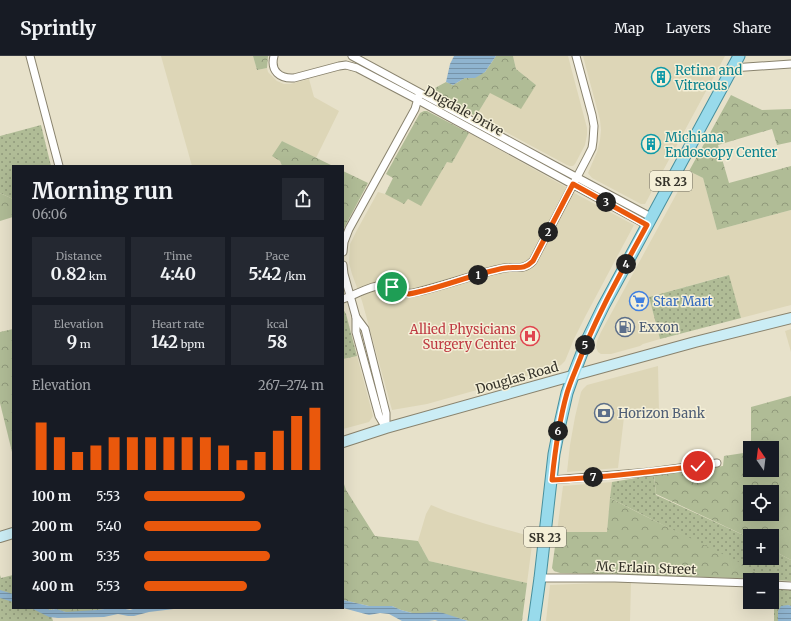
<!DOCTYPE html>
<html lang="en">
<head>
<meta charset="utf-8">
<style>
	:root { --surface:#171b24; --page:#242831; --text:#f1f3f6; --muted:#9ea1a6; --line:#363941; --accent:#ea580c }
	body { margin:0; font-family:Merriweather,serif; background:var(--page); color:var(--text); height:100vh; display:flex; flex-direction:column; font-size:15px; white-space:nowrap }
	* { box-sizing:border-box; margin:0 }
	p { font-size:13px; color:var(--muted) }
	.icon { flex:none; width:22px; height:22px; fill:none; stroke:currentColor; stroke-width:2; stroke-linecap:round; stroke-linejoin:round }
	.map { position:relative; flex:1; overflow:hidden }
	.side { position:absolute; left:12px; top:109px; width:332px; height:444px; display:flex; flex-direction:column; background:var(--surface); border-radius:0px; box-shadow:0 4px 16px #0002 }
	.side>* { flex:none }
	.needle { width:26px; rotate:346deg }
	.tools { position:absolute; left:743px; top:385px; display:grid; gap:8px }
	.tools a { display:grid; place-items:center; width:36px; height:36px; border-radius:0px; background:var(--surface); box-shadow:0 4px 16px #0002; font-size:20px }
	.pin { position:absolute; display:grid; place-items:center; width:34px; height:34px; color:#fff; margin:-17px; border:2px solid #fff; border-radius:50%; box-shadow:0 1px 4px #0007 }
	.km { position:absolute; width:20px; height:20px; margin:-10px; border-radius:50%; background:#222; color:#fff; font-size:11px; line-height:20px; text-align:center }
	.round { display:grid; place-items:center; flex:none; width:42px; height:42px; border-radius:0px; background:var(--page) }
	.overview { display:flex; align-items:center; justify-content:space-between; height:68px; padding:0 20px }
	h1 { font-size:22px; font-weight:700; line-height:30px }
	.figures { display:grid; grid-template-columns:repeat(3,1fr); gap:6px; height:68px; padding:4px 20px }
	.figures div { display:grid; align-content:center; border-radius:0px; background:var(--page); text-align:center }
	.figures b { font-size:17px; font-weight:700 }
	.figures small { font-size:11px; font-weight:400 }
	.figures p { font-size:11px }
	.chart { height:112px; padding:8px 20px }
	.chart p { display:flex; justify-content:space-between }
	.chart svg { width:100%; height:72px; margin-top:4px; stroke:var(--accent); stroke-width:6 }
	ul { padding:0 20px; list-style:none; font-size:13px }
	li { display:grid; grid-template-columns:64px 48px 1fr; align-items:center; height:30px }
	li i { height:10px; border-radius:5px; background:var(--accent) }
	header { display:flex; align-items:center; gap:24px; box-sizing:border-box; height:56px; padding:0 20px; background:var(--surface); border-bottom:1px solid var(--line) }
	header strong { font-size:19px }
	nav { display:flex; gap:22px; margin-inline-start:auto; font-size:14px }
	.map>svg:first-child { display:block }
</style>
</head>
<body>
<header>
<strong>Sprintly</strong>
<nav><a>Map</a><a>Layers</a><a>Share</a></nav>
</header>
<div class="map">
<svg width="791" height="565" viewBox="0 0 791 565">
	<defs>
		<pattern id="green-dots" width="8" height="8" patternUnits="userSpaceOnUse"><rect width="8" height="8" fill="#b0bc96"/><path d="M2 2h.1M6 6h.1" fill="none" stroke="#90997b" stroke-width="1.8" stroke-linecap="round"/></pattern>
		<pattern id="forest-crowns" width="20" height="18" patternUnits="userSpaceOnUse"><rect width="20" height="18" fill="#b0bc96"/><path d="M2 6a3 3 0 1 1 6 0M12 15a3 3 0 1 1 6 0" fill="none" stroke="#90997b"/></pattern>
		<pattern id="water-rules" width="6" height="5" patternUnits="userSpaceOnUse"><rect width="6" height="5" fill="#8fb4cf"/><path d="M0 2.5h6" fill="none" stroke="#7693a8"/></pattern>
	</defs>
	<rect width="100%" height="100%" fill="#e7e1ca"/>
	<g fill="#ddd6b7">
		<path d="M161,0h92l4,14 10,-2 1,4 9,9 7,3h6l19,-5 5,18 25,14 -23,47 -34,-17 -2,20 2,5h-90z"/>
		<path d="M513,0h55l19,72v7l-2,10 -10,19 -2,2h-3l-3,-1 -91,-49 14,-23 46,-8 -20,-16z"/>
		<path d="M583,0h142l-80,148h-4l-49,-26 -4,-5 9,-21 3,-12 1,-10 -1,-10z"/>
		<path d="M469,77l95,53 14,9 56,30 -48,90 -12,24 -9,22 -4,4 -6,3 -128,36 -35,6 -30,-109 -10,-27 -3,-11 1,-19 7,-14 21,-38 7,2 19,9 4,-4 13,6 26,-43h5z"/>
		<path d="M689,115l14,7 14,52 74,-20v95l-50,13 -13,-43 -79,22 11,42 -17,5 -3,2 -29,8h-10l-3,-2 -2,-5 1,-6 4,-9z"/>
		<path d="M791,273v23l-6,-21z"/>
		<path d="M357,300l16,60 -4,6 -26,7v-70z"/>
		<path d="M658,310l1,46 -35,5 -6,51 -51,4 3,-27 5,-28 6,-25 2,-3 4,-4z"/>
		<path d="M612,426l-5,50h-50l6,-46z"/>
		<path d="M431,449l17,7 38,12 47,13 -6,46 -98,-22 -11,-20 8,-27z"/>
		<path d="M622,526l9,1 -1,38h-84l4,-36z"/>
	</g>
	<g fill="url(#green-dots)">
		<path d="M41,69l10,41h-38v33l-13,-6v-57z"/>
		<path d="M729,219l12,43 -81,21 -11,-42z"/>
		<path d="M343,253l3,5 11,42 -14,3z"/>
		<path d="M654,419l2,20 94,43v20h22v-8l19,10v21l-36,-2v-7l-145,-74 2,-16z"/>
		<path d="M0,519l1,3 12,-3v33h36l4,13h-53z"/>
		<path d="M774,532l17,1v17l-3,-1 -10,6v10h-4z"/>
	</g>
	<g fill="url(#forest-crowns)" fill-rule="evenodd">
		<path d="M253,0h15l-1,12 -10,2z"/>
		<path d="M496,0h17l3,13 20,16 -15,24 -31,-16 -14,23 -46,-23 5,-5 11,-6 7,3 12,-7 20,-6z"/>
		<path d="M731,39l31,15 29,-1v33l-14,3 -5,-16 -54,16 11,38 62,-17v44l-74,20 -14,-52 -14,-7z"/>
		<path d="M424,55h3l42,22 -17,30 -5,-1 -26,44 -13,-7 -4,5 -19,-10 8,-16 -7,-4 34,-61z"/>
		<path d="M282,85l51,25h-51l-2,-5 -8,-5z"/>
		<path d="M343,115l25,12 -25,47z"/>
		<path d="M0,137l13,6v18l-13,4z"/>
		<path d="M13,273v127l-13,-53v-71z"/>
		<path d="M791,340v164l-19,-10v-14h-22v2l-94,-44 -2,-19 69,-9 1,-10 26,-4v18h22v-22h-21v-41zM750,436h22v22h-22z"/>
		<path d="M343,425l3,9 29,46 43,5 11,20 98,22 -5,38h-54l-9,-3 -47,-5 -11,-3 -9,-4h-23l-26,-6z"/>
		<path d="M610,442l31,16 110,54 4,4v7l-49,-2 -146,-4 -6,-2 -2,-3 5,-36h50z"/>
		<path d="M49,552h63c-15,2 -31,5 -46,4 -8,-1 -9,-4 -16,-2z"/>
	</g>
	<g fill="url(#water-rules)">
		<path d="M454,0h42l-11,16 -10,6h-10l-12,7 -7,-3 4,-18z"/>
		<path d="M0,534l13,4v8l-13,-4z"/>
		<path d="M343,544l26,6h23l9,4 11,3h9l15,-1 7,1 25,8h-30l-3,-1 -6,1h-27l-13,-7 -9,-1 -11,2 -26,-7z"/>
		<path d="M788,549l3,1v15h-13v-10l3,-5z"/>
		<path d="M31,552h14l5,2 6,-1 10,3 31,-2 15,-2h9l9,2 6,-2h46l-33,4 -15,4h-6l-10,-2 -14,3 -46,1 -9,-1z"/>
	</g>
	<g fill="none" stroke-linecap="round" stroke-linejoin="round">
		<g stroke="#89836e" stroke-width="9">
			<g id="street">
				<path d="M30,0l29,110"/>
				<path d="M274,0c-4,15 6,23 20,22l45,-12 7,-1 11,3 61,32 229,125"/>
				<path d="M352,0c100,54 199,108 299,161"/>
				<path d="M732,12l59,-4"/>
				<path d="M343,196l1,-10 5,-13 66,-120 4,-14"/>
				<path d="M343,209l1,9 12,43v15l23,84 7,12"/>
				<path d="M343,243c12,-4 32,-16 45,-14 6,2 11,7 17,8 4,1 8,0 12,-1 29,-7 58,-18 87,-24 13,-2 19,3 29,-7l54,-103 5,-10 1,-7 1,-15 -2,-11 -16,-59"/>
				<path d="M356,261l9,12 21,84v14"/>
				<path d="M552,424l98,-8 67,-9"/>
				<path d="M540,522h75l135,5"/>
				<path d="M772,529l19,1"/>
			</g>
		</g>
		<g stroke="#89836e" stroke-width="12">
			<g id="secondary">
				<path d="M343,386l43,-14 171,-48 138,-38 96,-24"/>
				<path d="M0,481l13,-4"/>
			</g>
		</g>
		<g stroke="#48909e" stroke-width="13">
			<path id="primary" d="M534,565l6,-43 14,-124 6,-30 7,-31 6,-17 14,-36 16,-33 136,-251"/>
		</g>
		<use href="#street" stroke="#fff" stroke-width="7"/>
		<use href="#secondary" stroke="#cbedf5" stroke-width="10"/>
		<use href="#primary" stroke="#98daeb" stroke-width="11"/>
	</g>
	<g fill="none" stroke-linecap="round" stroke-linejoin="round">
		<g stroke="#fff" stroke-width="8">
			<path id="route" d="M392,231l12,6 5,1c33,-6 63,-20 96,-26 12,-2 18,3 28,-7l40,-77 74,41c-25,46 -51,91 -69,139 -4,10 -8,19 -11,29 -8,28 -12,58 -15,87 49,-2 98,-8 146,-14"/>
		</g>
		<use href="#route" stroke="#ea580c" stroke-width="5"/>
	</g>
	<defs>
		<g id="building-ring" transform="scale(1)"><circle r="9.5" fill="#f4efd7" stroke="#0f9aa8" stroke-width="1.5"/><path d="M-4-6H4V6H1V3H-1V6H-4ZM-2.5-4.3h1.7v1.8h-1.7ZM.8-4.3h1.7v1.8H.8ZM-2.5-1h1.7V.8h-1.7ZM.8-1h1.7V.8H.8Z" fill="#0f9aa8"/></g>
		<g id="supermarket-ring" transform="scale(1)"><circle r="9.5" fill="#f4efd7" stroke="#3f7fe0" stroke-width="1.5"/><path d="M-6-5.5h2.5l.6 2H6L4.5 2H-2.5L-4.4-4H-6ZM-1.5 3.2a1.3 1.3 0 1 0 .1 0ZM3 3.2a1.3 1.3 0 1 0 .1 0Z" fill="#3f7fe0"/></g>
		<g id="fuel-ring" transform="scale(1)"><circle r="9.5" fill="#f4efd7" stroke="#5c6f8a" stroke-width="1.5"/><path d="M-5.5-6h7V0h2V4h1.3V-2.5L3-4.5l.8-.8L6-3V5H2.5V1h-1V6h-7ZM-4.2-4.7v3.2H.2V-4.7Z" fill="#5c6f8a"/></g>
		<g id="hospital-ring" transform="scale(1)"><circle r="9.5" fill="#f4efd7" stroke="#e0444e" stroke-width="1.5"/><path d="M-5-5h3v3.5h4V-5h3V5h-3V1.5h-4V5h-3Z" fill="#e0444e"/></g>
		<g id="bank-ring" transform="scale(1)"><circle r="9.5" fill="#f4efd7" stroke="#5c6f8a" stroke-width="1.5"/><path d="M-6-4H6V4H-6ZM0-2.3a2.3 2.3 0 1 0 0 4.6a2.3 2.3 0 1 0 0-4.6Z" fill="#5c6f8a"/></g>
	</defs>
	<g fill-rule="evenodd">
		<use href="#building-ring" x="661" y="21"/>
		<use href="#building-ring" x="651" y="88"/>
		<use href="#supermarket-ring" x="639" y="245"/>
		<use href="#fuel-ring" x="625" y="271"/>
		<use href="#hospital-ring" x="530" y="280"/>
		<use href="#bank-ring" x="604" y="357"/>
	</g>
	<g text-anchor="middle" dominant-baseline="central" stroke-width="3" stroke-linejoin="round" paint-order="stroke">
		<g fill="#f4efd7" stroke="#6e6b5e" stroke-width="1">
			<rect x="650" y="115" width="42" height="20" rx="3"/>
			<rect x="524" y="471" width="42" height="20" rx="3"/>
		</g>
		<g font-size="12" font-weight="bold" fill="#35332a">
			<text x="671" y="125">SR 23</text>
			<text x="545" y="481">SR 23</text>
		</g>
		<g font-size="13" fill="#0d838f" stroke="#f4efd7" text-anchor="start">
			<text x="675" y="14">Retina and<tspan x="675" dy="15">Vitreous</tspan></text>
			<text x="665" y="81">Michiana<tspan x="665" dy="15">Endoscopy Center</tspan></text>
		</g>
		<g font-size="13" fill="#35332a" stroke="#f4efd7">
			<text transform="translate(464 55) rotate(29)">Dugdale Drive</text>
			<text transform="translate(517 322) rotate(-16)">Douglas Road</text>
			<text transform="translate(646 512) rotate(2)">Mc Erlain Street</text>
		</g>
		<g font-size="13" fill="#366cbe" stroke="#f4efd7" text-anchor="start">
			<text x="653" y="245">Star Mart</text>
		</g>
		<g font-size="13" fill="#4e5e75" stroke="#f4efd7" text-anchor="start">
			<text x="639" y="271">Exxon</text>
			<text x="618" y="357">Horizon Bank</text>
		</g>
		<g font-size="13" fill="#be3a42" stroke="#f4efd7" text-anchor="end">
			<text x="516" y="273">Allied Physicians<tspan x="516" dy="15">Surgery Center</tspan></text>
		</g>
	</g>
</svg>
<div class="tools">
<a><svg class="needle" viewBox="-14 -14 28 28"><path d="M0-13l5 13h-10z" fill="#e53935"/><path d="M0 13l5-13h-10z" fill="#9ea1a6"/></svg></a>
<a><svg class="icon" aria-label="locate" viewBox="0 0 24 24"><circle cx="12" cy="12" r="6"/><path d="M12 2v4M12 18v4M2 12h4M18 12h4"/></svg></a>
<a>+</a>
<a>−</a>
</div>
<div class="pin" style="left:392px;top:231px;background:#1e9e55"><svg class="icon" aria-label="arrive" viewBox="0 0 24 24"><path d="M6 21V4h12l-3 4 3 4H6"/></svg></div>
<div class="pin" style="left:698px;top:410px;background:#d93025"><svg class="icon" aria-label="check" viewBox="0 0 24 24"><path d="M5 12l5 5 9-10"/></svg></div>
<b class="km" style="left:478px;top:219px">1</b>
<b class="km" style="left:548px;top:176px">2</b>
<b class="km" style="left:606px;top:146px">3</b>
<b class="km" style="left:626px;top:208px">4</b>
<b class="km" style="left:585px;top:289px">5</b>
<b class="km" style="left:558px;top:375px">6</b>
<b class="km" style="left:593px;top:421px">7</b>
<section class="side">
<div class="overview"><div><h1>Morning run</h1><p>06:06</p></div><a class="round"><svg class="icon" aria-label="share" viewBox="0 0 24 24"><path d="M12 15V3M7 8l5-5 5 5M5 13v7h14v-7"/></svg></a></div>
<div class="figures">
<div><p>Distance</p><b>0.82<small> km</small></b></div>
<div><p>Time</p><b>4:40</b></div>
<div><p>Pace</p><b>5:42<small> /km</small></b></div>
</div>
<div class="figures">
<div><p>Elevation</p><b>9<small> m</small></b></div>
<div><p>Heart rate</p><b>142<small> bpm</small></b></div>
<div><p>kcal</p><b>58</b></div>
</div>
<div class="chart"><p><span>Elevation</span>267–274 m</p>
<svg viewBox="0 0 160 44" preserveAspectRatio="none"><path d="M5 44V15M15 44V24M25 44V33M35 44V29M45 44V24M55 44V24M65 44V24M75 44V24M85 44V24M95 44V24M105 44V29M115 44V38M125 44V33M135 44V20M145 44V11M155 44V6"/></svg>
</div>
<ul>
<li><b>100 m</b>5:53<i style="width:56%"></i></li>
<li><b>200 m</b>5:40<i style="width:65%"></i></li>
<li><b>300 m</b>5:35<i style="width:70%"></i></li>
<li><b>400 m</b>5:53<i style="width:57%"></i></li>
</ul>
</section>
</div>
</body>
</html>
